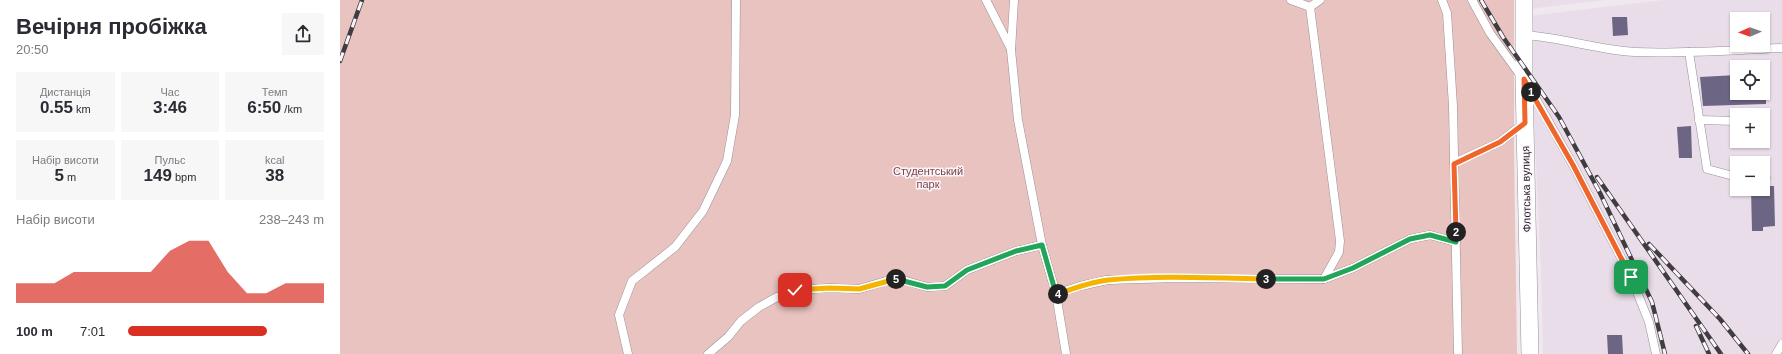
<!DOCTYPE html>
<html lang="uk">
<head>
<meta charset="utf-8">
<style>
	:root { --surface:#fff; --page:#f7f7f7; --text:#2b2b33; --muted:#7c7c81; --accent:#d93025 }
	body { margin:0; font-family:Helvetica,sans-serif; background:var(--page); color:var(--text); height:100vh; display:flex; flex-direction:column; font-size:15px; white-space:nowrap }
	* { box-sizing:border-box; margin:0 }
	p { font-size:13px; color:var(--muted) }
	.icon { flex:none; width:22px; height:22px; fill:none; stroke:currentColor; stroke-width:2; stroke-linecap:round; stroke-linejoin:round }
	.map { position:relative; flex:1; overflow:hidden }
	.sheet { display:flex; flex-direction:column; background:var(--surface); width:340px }
	.sheet>* { flex:none }
	.needle { width:26px; rotate:268deg }
	.buttons { position:absolute; left:1390px; top:12px; display:grid; gap:8px }
	.buttons a { display:grid; place-items:center; width:40px; height:40px; border-radius:0px; background:var(--surface); box-shadow:0 1px 3px #0004; font-size:20px }
	.pin { position:absolute; display:grid; place-items:center; width:34px; height:34px; color:#fff; margin:-17px; border-radius:8px; box-shadow:0 2px 6px #0006 }
	.km { position:absolute; width:20px; height:20px; margin:-10px; border-radius:50%; background:#222; color:#fff; font-size:11px; line-height:20px; text-align:center }
	.round { display:grid; place-items:center; flex:none; width:42px; height:42px; border-radius:0px; background:var(--page) }
	.summary { display:flex; align-items:center; justify-content:space-between; height:68px; padding:0 16px }
	h1 { font-size:22px; font-weight:700; line-height:30px }
	.stats { display:grid; grid-template-columns:repeat(3,1fr); gap:6px; height:68px; padding:4px 16px }
	.stats div { display:grid; align-content:center; border-radius:0px; background:var(--page); text-align:center }
	.stats b { font-size:17px; font-weight:700 }
	.stats small { font-size:11px; font-weight:400 }
	.stats p { font-size:11px }
	.chart { height:112px; padding:8px 16px }
	.chart p { display:flex; justify-content:space-between }
	.chart svg { width:100%; height:72px; margin-top:4px; fill:var(--accent); opacity:.7 }
	ul { padding:0 16px; list-style:none; font-size:13px }
	li { display:grid; grid-template-columns:64px 48px 1fr; align-items:center; height:30px }
	li i { height:10px; border-radius:5px; background:var(--accent) }
	main { display:flex; flex:1; min-height:0 }
	.map>svg:first-child { display:block }
</style>
</head>
<body>
<main>
<section class="sheet">
<div class="summary"><div><h1>Вечірня пробіжка</h1><p>20:50</p></div><a class="round"><svg class="icon" aria-label="share" viewBox="0 0 24 24"><path d="M12 15V3M7 8l5-5 5 5M5 13v7h14v-7"/></svg></a></div>
<div class="stats">
<div><p>Дистанція</p><b>0.55<small> km</small></b></div>
<div><p>Час</p><b>3:46</b></div>
<div><p>Темп</p><b>6:50<small> /km</small></b></div>
</div>
<div class="stats">
<div><p>Набір висоти</p><b>5<small> m</small></b></div>
<div><p>Пульс</p><b>149<small> bpm</small></b></div>
<div><p>kcal</p><b>38</b></div>
</div>
<div class="chart"><p><span>Набір висоти</span>238–243 m</p>
<svg viewBox="0 0 160 44" preserveAspectRatio="none"><path d="M0 44V32L10 32L20 32L30 25L40 25L50 25L60 25L70 25L80 12L90 6L100 6L110 25L120 38L130 38L140 32L150 32L160 32V44z"/></svg>
</div>
<ul>
<li><b>100 m</b>7:01<i style="width:71%"></i></li>
</ul>
</section>
<div class="map">
<svg width="1442" height="354" viewBox="0 0 1442 354">
	<rect width="100%" height="100%" fill="#efe8ef"/>
	<g fill="#eaddea" fill-rule="evenodd">
		<path d="M1189,0h75l-75,9z"/>
		<path d="M1324,0h118v354h-239l-2,-85 -12,-253zM1397,19h26v26h-26zM1397,67h26v26h-26zM1397,115h26v26h-26zM1397,163h26v26h-26z"/>
	</g>
	<path fill="#e9c3bf" d="M0,0h1174v150l3,204h-1177z"/>
	<g fill="#6c6583">
		<path d="M1272,17h15l1,18 -15,1z"/>
		<path d="M1397,75v18h29v11l-63,2 -3,-29z"/>
		<path d="M1351,126l1,32h-13l-2,-31z"/>
		<path d="M1423,186h11l1,40 -12,1v4h-11l-1,-42h12z"/>
		<path d="M1267,335h15l1,19h-15z"/>
	</g>
	<g fill="none" stroke-linecap="round" stroke-linejoin="round">
		<g stroke="#979197" stroke-width="9">
			<g id="service">
				<path d="M646,0l25,49"/>
				<path d="M674,0l-3,50 7,70 24,125 14,49 10,60"/>
				<path d="M951,0l19,7 10,-7"/>
				<path d="M1102,0l5,13 6,93 5,248"/>
				<path d="M1132,0l18,33 31,43"/>
				<path d="M970,7l30,234 -1,11 -15,27"/>
				<path d="M1183,35c38,2 74,15 112,17 49,2 98,-2 147,-4"/>
				<path d="M1349,52l18,117 30,8"/>
				<path d="M1188,85l45,80 58,112 18,45 7,32"/>
				<path d="M1359,120l38,1"/>
				<path d="M1114,163l46,-21 24,-19"/>
				<path d="M1423,178h3"/>
				<path d="M716,294l24,-8 27,-6 68,-2 149,1 29,-11 57,-29 20,-4 26,7"/>
				<path d="M288,354l-9,-39 13,-34 43,-34 28,-36 24,-50 8,-46 1,-115"/>
				<path d="M368,354l20,-17 13,-16 18,-14 18,-10 18,-7 35,-2 29,1 37,-11 31,9 18,-1 22,-16 49,-19 26,-6"/>
				<path d="M1436,354l6,-10"/>
			</g>
		</g>
		<g stroke="#979197" stroke-width="18">
			<path id="minor" d="M1184,0v79l6,275"/>
		</g>
		<use href="#service" stroke="#fff" stroke-width="8"/>
		<use href="#minor" stroke="#fff" stroke-width="17"/>
		<g stroke="#403d40" stroke-width="4.5">
			<g id="rail">
				<path d="M1141,0l22,37 56,80 41,76 52,109 13,52"/>
				<path d="M0,61l22,-61"/>
				<path d="M1257,177l124,177"/>
				<path d="M1309,244l71,75 28,35"/>
				<path d="M1356,326l13,28"/>
			</g>
		</g>
		<use href="#rail" stroke="#fcf5fd" stroke-width="3" stroke-dasharray="9" stroke-linecap="butt"/>
	</g>
	<g fill="none" stroke-linecap="round" stroke-linejoin="round">
		<g stroke="#fff" stroke-width="8">
			<path id="split-1" d="M1191,92l42,73 58,112"/>
		</g>
		<g stroke="#fff" stroke-width="8">
			<path id="split-2" d="M1116,232l-2,-68 46,-22 25,-19 -1,-44 7,13"/>
		</g>
		<g stroke="#fff" stroke-width="8">
			<path id="split-3" d="M926,279h58l29,-11 57,-29 20,-4 26,7v-10"/>
		</g>
		<g stroke="#fff" stroke-width="8">
			<path id="split-4" d="M718,294c16,-6 33,-12 50,-14 52,-5 106,-2 158,-1"/>
		</g>
		<g stroke="#fff" stroke-width="8">
			<path id="split-5" d="M556,279l31,8 18,-1 22,-16 49,-19 26,-6 14,49h2"/>
		</g>
		<g stroke="#fff" stroke-width="8">
			<path id="split-6" d="M455,290l35,-2 29,1 37,-10"/>
		</g>
		<use href="#split-1" stroke="#f0652b" stroke-width="5"/>
		<use href="#split-2" stroke="#f0652b" stroke-width="5"/>
		<use href="#split-3" stroke="#22a559" stroke-width="5"/>
		<use href="#split-4" stroke="#f5b400" stroke-width="5"/>
		<use href="#split-5" stroke="#22a559" stroke-width="5"/>
		<use href="#split-6" stroke="#f5b400" stroke-width="5"/>
	</g>
	<g text-anchor="middle" dominant-baseline="central" stroke-width="3" stroke-linejoin="round" paint-order="stroke">
		<g font-size="11" fill="#7c4541" stroke="#fcf5fd">
			<text x="588" y="171">Студентський<tspan x="588" dy="13">парк</tspan></text>
		</g>
		<g font-size="11" fill="#211e21" stroke="#fcf5fd">
			<text transform="translate(1186 189) rotate(-91)">Флотська вулиця</text>
		</g>
	</g>
</svg>
<div class="buttons">
<a><svg class="needle" viewBox="-14 -14 28 28"><path d="M0-13l5 13h-10z" fill="#e53935"/><path d="M0 13l5-13h-10z" fill="#7c7c81"/></svg></a>
<a><svg class="icon" aria-label="locate" viewBox="0 0 24 24"><circle cx="12" cy="12" r="6"/><path d="M12 2v4M12 18v4M2 12h4M18 12h4"/></svg></a>
<a>+</a>
<a>−</a>
</div>
<div class="pin" style="left:1291px;top:277px;background:#1e9e55"><svg class="icon" aria-label="arrive" viewBox="0 0 24 24"><path d="M6 21V4h12l-3 4 3 4H6"/></svg></div>
<div class="pin" style="left:455px;top:290px;background:#d93025"><svg class="icon" aria-label="check" viewBox="0 0 24 24"><path d="M5 12l5 5 9-10"/></svg></div>
<b class="km" style="left:1191px;top:92px">1</b>
<b class="km" style="left:1116px;top:232px">2</b>
<b class="km" style="left:926px;top:279px">3</b>
<b class="km" style="left:718px;top:294px">4</b>
<b class="km" style="left:556px;top:279px">5</b>
</div>
</main>
</body>
</html>
